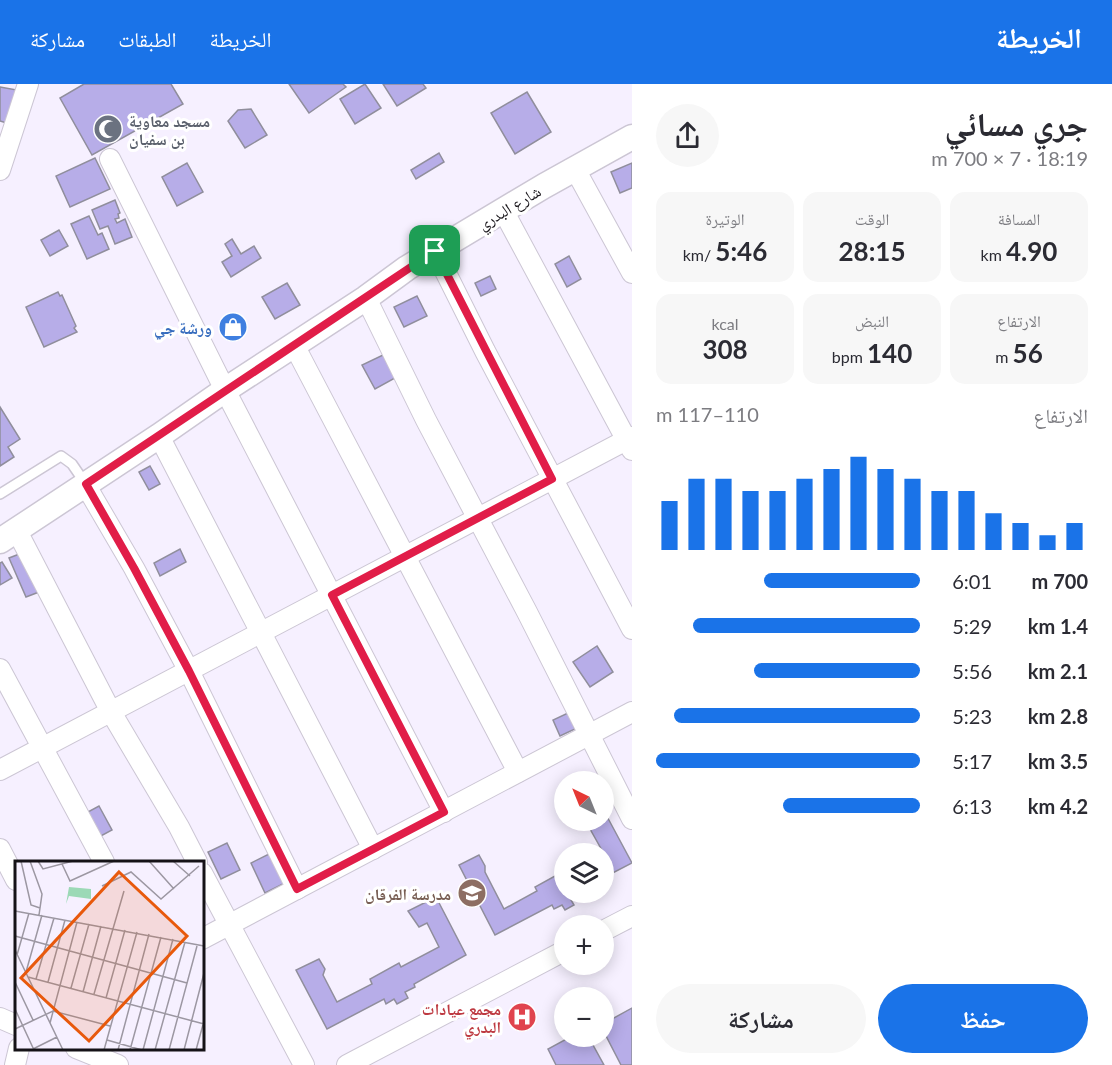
<!DOCTYPE html>
<html lang="ar">
<head>
<meta charset="utf-8">
<style>
	:root { --surface:#fff; --page:#f7f7f7; --text:#2b2b33; --muted:#7c7c81; --accent:#1a73e8 }
	body { margin:0; font-family:Lato,"Noto Naskh Arabic",sans-serif; background:var(--page); color:var(--text); direction:rtl; height:100vh; display:flex; flex-direction:column; font-size:22px; white-space:nowrap }
	* { box-sizing:border-box; margin:0 }
	p { font-size:20px; color:var(--muted) }
	.icon { flex:none; width:33px; height:33px; fill:none; stroke:currentColor; stroke-width:2; stroke-linecap:round; stroke-linejoin:round }
	.map { position:relative; flex:1; overflow:hidden; direction:ltr }
	.sheet { display:flex; flex-direction:column; background:var(--surface); width:480px }
	.sheet>* { flex:none }
	.needle { width:39px; rotate:317deg }
	.controls { position:absolute; left:554px; top:687px; display:grid; gap:12px }
	.controls a { display:grid; place-items:center; width:60px; height:60px; border-radius:50%; background:var(--surface); box-shadow:0 3px 15px #0003; font-size:30px }
	.pin { position:absolute; display:grid; place-items:center; width:51px; height:51px; color:#fff; margin:-26px; border-radius:12px; box-shadow:0 3px 9px #0006 }
	.round { display:grid; place-items:center; flex:none; width:63px; height:63px; border-radius:32px; background:var(--page) }
	.head { display:flex; align-items:center; justify-content:space-between; height:102px; padding:0 24px }
	h1 { font-size:33px; font-weight:700; line-height:45px }
	.metrics { display:grid; grid-template-columns:repeat(3,1fr); gap:9px; height:102px; padding:6px 24px }
	.metrics div { display:grid; align-content:center; border-radius:15px; background:var(--page); text-align:center }
	.metrics b { font-size:26px; font-weight:700 }
	.metrics small { font-size:16px; font-weight:400 }
	.metrics p { font-size:16px }
	.chart { height:168px; padding:12px 24px }
	.chart p { display:flex; justify-content:space-between }
	.chart svg { width:100%; height:108px; margin-top:6px; stroke:var(--accent); stroke-width:6 }
	.button { display:flex; gap:12px; margin-top:auto; padding:12px 24px }
	.button a { flex:1; height:69px; border-radius:36px; background:var(--accent); color:#fff; font-size:24px; font-weight:700; line-height:69px; text-align:center }
	.button a+a { background:var(--page); color:var(--text) }
	ul { padding:0 24px; list-style:none; font-size:20px }
	li { display:grid; grid-template-columns:96px 72px 1fr; align-items:center; height:45px }
	li i { height:15px; border-radius:8px; background:var(--accent) }
	header { display:flex; align-items:center; gap:36px; box-sizing:border-box; height:84px; padding:0 30px; background:var(--accent); color:#fff }
	header strong { font-size:28px }
	nav { display:flex; gap:33px; margin-inline-start:auto; font-size:21px }
	main { display:flex; flex:1; min-height:0 }
	.map>svg:first-child { display:block }
</style>
</head>
<body>
<header>
<strong>الخريطة</strong>
<nav><a>الخريطة</a><a>الطبقات</a><a>مشاركة</a></nav>
</header>
<main>
<section class="sheet">
<div class="head"><div><h1>جري مسائي</h1><p>18:19 · 7 × 700 m</p></div><a class="round"><svg class="icon" aria-label="share" viewBox="0 0 24 24"><path d="M12 15V3M7 8l5-5 5 5M5 13v7h14v-7"/></svg></a></div>
<div class="metrics">
<div><p>المسافة</p><b>4.90<small> km</small></b></div>
<div><p>الوقت</p><b>28:15</b></div>
<div><p>الوتيرة</p><b>5:46<small> /km</small></b></div>
</div>
<div class="metrics">
<div><p>الارتفاع</p><b>56<small> m</small></b></div>
<div><p>النبض</p><b>140<small> bpm</small></b></div>
<div><p>kcal</p><b>308</b></div>
</div>
<div class="chart"><p><span>الارتفاع</span>110–117 m</p>
<svg viewBox="0 0 160 44" preserveAspectRatio="none"><path d="M5 44V24M15 44V15M25 44V15M35 44V20M45 44V20M55 44V15M65 44V11M75 44V6M85 44V11M95 44V15M105 44V20M115 44V20M125 44V29M135 44V33M145 44V38M155 44V33"/></svg>
</div>
<ul>
<li><b>700 m</b>6:01<i style="width:59%"></i></li>
<li><b>1.4 km</b>5:29<i style="width:86%"></i></li>
<li><b>2.1 km</b>5:56<i style="width:63%"></i></li>
<li><b>2.8 km</b>5:23<i style="width:93%"></i></li>
<li><b>3.5 km</b>5:17<i style="width:100%"></i></li>
<li><b>4.2 km</b>6:13<i style="width:52%"></i></li>
</ul>
<div class="button"><a>حفظ</a><a>مشاركة</a></div>
</section>
<div class="map">
<svg width="632" height="981" viewBox="0 0 632 981">
	<rect width="100%" height="100%" fill="#f6f0ff"/>
	<g fill="#b7ade8" stroke="#908e9c" stroke-width="1.5">
		<path d="M84,0h87l12,20 -91,51 -32,-57z"/>
		<path d="M289,0h54l3,3 -37,26z"/>
		<path d="M365,0l16,24 -26,16 -15,-25z"/>
		<path d="M383,0h40l3,4 -29,18z"/>
		<path d="M0,3l17,3 -7,34 -10,-3z"/>
		<path d="M527,8l24,40 -36,22 -24,-41z"/>
		<path d="M251,25l16,26 -22,13 -17,-27 10,-11z"/>
		<path d="M439,69l5,9 -28,17 -5,-9z"/>
		<path d="M95,74l15,31 -40,18 -14,-31z"/>
		<path d="M187,79l16,29 -26,14 -15,-29z"/>
		<path d="M632,79v25l-12,5 -9,-21z"/>
		<path d="M115,116l5,13 -2,1 1,4 -4,1 2,4 8,-4 7,18 -17,7 -7,-18 -8,3 -8,-19z"/>
		<path d="M89,132l9,19 4,-2 7,16 -22,10 -16,-35z"/>
		<path d="M59,146l9,16 -18,10 -9,-16z"/>
		<path d="M232,155l9,15 13,-8 7,12 -30,19 -9,-15 10,-6 -7,-12z"/>
		<path d="M569,172l12,23 -14,8 -12,-23z"/>
		<path d="M490,192l6,13 -15,7 -6,-13z"/>
		<path d="M287,199l13,22 -25,14 -13,-22z"/>
		<path d="M58,208l2,4 2,-1 14,31 -2,2 3,4 -33,15 -18,-40z"/>
		<path d="M417,212l10,20 -23,11 -10,-20z"/>
		<path d="M383,271l12,23 -20,11 -13,-24z"/>
		<path d="M0,323l20,32 -12,8 6,10 -14,9z"/>
		<path d="M150,382l10,18 -11,6 -10,-18z"/>
		<path d="M180,465l6,13 -26,14 -6,-13z"/>
		<path d="M22,469l17,39 -13,5 -17,-39z"/>
		<path d="M2,478l10,16 -12,7v-22z"/>
		<path d="M597,562l16,26 -23,15 -17,-25z"/>
		<path d="M568,629l7,16 -15,7 -7,-16z"/>
		<path d="M99,722l13,24 -13,7 -13,-24z"/>
		<path d="M603,725l29,54 -29,15 1,-24 -19,-34h18z"/>
		<path d="M227,759l13,27 -19,9 -13,-27z"/>
		<path d="M271,769l14,30 -20,10 -14,-30z"/>
		<path d="M479,771l6,11v6l19,37 33,-18 -2,-4 29,-16v21h15l1,3 -9,5 3,5 -9,5 -3,-5 -8,4 -2,-4 -57,30 -36,-70z"/>
		<path d="M436,813l30,58 -52,29 1,3 -10,5 3,6 -11,6 -3,-5 -8,5 -2,-5 -57,30 -31,-59 23,-11 6,10 -2,6 14,27 35,-18 -2,-5 29,-16 2,4 38,-20 -12,-24 -8,4 -11,-16z"/>
		<path d="M632,924v57h-11l-18,-35v-6z"/>
		<path d="M572,952h16l16,29h-48l-8,-16z"/>
	</g>
	<g fill="none" stroke-linecap="round" stroke-linejoin="round">
		<g stroke="#ccc6d4" stroke-width="12">
			<path id="service" d="M0,410l61,-38 11,8 13,19"/>
		</g>
		<g stroke="#ccc6d4" stroke-width="22">
			<g id="minor">
				<path d="M110,75l115,231 219,422"/>
				<path d="M575,85l57,104"/>
				<path d="M0,86l28,-86"/>
				<path d="M504,128l128,238"/>
				<path d="M435,167l50,100 147,278"/>
				<path d="M366,214l60,122 101,192 105,207"/>
				<path d="M294,261l224,427"/>
				<path d="M159,352l214,413"/>
				<path d="M85,400l49,84 55,103 108,218"/>
				<path d="M17,447l94,181 68,115 18,35"/>
				<path d="M0,585l104,193"/>
				<path d="M0,686l632,-333"/>
				<path d="M0,765l16,31"/>
				<path d="M202,789l102,192"/>
				<path d="M603,847l29,-15"/>
				<path d="M202,855l430,-227"/>
				<path d="M0,934l16,7"/>
				<path d="M76,964l42,17"/>
				<path d="M15,981l4,-17"/>
				<path d="M347,981l217,-114"/>
			</g>
		</g>
		<g stroke="#ccc6d4" stroke-width="27">
			<path id="tertiary" d="M0,457l159,-105 66,-46 141,-92 41,-30 137,-82 88,-49"/>
		</g>
		<use href="#service" stroke="#fff" stroke-width="9"/>
		<use href="#minor" stroke="#fff" stroke-width="20"/>
		<use href="#tertiary" stroke="#fff" stroke-width="24"/>
	</g>
	<g fill="none" stroke-linecap="round" stroke-linejoin="round">
		<g stroke="#fff" stroke-width="12">
			<path id="route" d="M435,167l117,228 -220,116 112,217 -147,77 -108,-218 -55,-103 -48,-84z"/>
		</g>
		<use href="#route" stroke="#e11d48" stroke-width="8"/>
	</g>
	<defs>
		<g id="mosque-disc" transform="scale(1.5)"><circle r="9.5" fill="#6b7280" stroke="#fff"/><path d="M3.5-4.9A6 6 0 1 0 3.5 4.9A5 5 0 1 1 3.5-4.9Z" fill="#fff"/></g>
		<g id="shop-disc" transform="scale(1.5)"><circle r="9.5" fill="#3f7fe0" stroke="#fff"/><path d="M-5-2.5h2.3a2.7 3.5 0 0 1 5.4 0H5L5.5 6h-11ZM-1.5-2.5h3a1.5 2.3 0 0 0-3 0Z" fill="#fff"/></g>
		<g id="school-disc" transform="scale(1.5)"><circle r="9.5" fill="#8d6e63" stroke="#fff"/><path d="M0-5L7-2L0 1L-7-2ZM-4 1L0 2.5L4 1V4Q0 6-4 4Z" fill="#fff"/></g>
		<g id="hospital-disc" transform="scale(1.5)"><circle r="9.5" fill="#e0444e" stroke="#fff"/><path d="M-5-5h3v3.5h4V-5h3V5h-3V1.5h-4V5h-3Z" fill="#fff"/></g>
	</defs>
	<g fill-rule="evenodd">
		<use href="#mosque-disc" x="108" y="45"/>
		<use href="#shop-disc" x="233" y="243"/>
		<use href="#school-disc" x="472" y="809"/>
		<use href="#hospital-disc" x="522" y="933"/>
	</g>
	<g text-anchor="middle" dominant-baseline="central" stroke-width="6" stroke-linejoin="round" paint-order="stroke">
		<g font-size="16" font-weight="bold" fill="#5b616d" stroke="#fff" text-anchor="start">
			<text x="129" y="36">مسجد معاوية<tspan x="129" dy="18">بن سفيان</tspan></text>
		</g>
		<g font-size="16" fill="#151217" stroke="#fff">
			<text transform="translate(509 123) rotate(-31)">شارع البدري</text>
		</g>
		<g font-size="16" font-weight="bold" fill="#366cbe" stroke="#fff" text-anchor="end">
			<text x="212" y="243">ورشة جي</text>
		</g>
		<g font-size="16" font-weight="bold" fill="#785e54" stroke="#fff" text-anchor="end">
			<text x="451" y="809">مدرسة الفرقان</text>
		</g>
		<g font-size="16" font-weight="bold" fill="#be3a42" stroke="#fff" text-anchor="end">
			<text x="501" y="924">مجمع عيادات<tspan x="501" dy="18">البدري</tspan></text>
		</g>
	</g>
	<g transform="translate(15 777)">
		<rect width="189" height="189" fill="#f6f0ff"/>
		<path d="M54,26l22,2v10l-22,-3 -3,8z" fill="#9cd9b6"/>
		<path fill="none" stroke="#9c97a2" stroke-width="1.5" d="M6,0l10,44 9,3M15,0l12,33 -3,21M23,0l5,8 30,-8M134,0l25,28M158,0l17,15M47,3l8,17 44,-20M87,25l29,-14 30,27 38,-33M0,50l189,35M0,75l172,47M0,89l48,100M2,94l12,-42M11,111l16,-57M13,116l176,47M21,118l18,-61M0,121l18,38M33,121l17,-62M56,127l18,-64M68,131l18,-66M79,133l30,-103M91,137l19,-68M0,148l19,41M35,162l27,-101M0,168l38,-18 57,15M92,179l35,10M16,189l26,-13M89,189l33,-118M103,189l31,-116M115,189l31,-113M128,189l30,-111M140,189l30,-108M154,189l28,-104M169,189l20,-77M181,189l8,-29"/>
		<path fill="#e8590c" fill-opacity="0.15" stroke="#e8590c" stroke-width="3" d="M104,11l68,64 -98,105 -68,-63z"/>
		<rect width="189" height="189" fill="none" stroke="#151217" stroke-width="3"/>
	</g>
</svg>
<div class="controls">
<a><svg class="needle" viewBox="-14 -14 28 28"><path d="M0-13l5 13h-10z" fill="#e53935"/><path d="M0 13l5-13h-10z" fill="#7c7c81"/></svg></a>
<a><svg class="icon" aria-label="layers" viewBox="0 0 24 24"><path d="M12 4l9 5-9 5-9-5zM3 14l9 5 9-5"/></svg></a>
<a>+</a>
<a>−</a>
</div>
<div class="pin" style="left:435px;top:167px;background:#1e9e55"><svg class="icon" aria-label="arrive" viewBox="0 0 24 24"><path d="M6 21V4h12l-3 4 3 4H6"/></svg></div>
</div>
</main>
</body>
</html>
